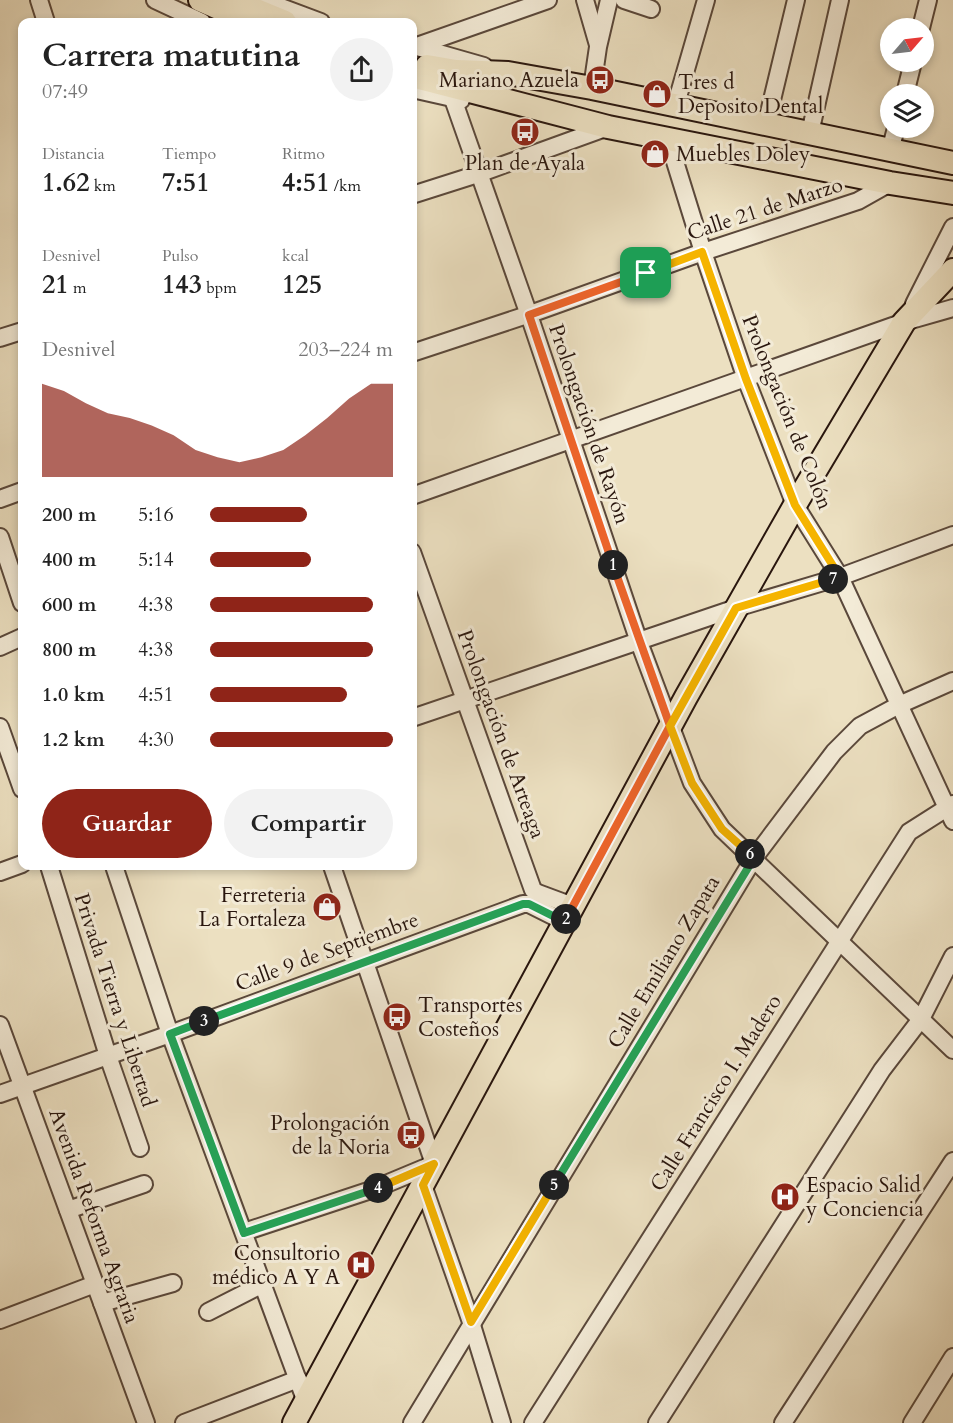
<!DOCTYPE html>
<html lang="es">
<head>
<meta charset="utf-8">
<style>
	:root { --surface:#fff; --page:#f2f2f2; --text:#222; --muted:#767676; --accent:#8f2418 }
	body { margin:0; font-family:Cardo,serif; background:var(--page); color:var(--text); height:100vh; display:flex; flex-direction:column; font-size:22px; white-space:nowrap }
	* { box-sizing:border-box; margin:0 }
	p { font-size:20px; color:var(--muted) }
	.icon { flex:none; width:33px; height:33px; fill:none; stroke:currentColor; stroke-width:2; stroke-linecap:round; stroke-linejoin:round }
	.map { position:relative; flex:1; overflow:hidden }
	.details { position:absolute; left:18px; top:18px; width:399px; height:852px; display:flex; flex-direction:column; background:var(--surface); border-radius:12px; box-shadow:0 3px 9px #0003 }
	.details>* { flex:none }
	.needle { width:39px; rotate:62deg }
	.fabs { position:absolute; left:880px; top:18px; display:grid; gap:12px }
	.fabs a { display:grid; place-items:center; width:54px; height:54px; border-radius:50%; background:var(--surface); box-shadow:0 3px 9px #0003; font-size:30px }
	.pin { position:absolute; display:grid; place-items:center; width:51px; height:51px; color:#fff; margin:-26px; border-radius:12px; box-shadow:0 3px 9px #0006 }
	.km { position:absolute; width:30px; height:30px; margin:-15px; border-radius:50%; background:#222; color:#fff; font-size:16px; line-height:30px; text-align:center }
	.round { display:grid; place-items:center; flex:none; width:63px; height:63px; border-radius:32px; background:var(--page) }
	.overview { display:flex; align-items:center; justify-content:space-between; height:102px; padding:0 24px }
	h1 { font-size:33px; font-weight:600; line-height:45px }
	.metrics { display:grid; grid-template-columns:repeat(3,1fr); gap:9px; height:102px; padding:6px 24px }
	.metrics div { display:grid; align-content:center }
	.metrics b { font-size:26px; font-weight:600 }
	.metrics small { font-size:16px; font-weight:400 }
	.metrics p { font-size:16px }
	.chart { height:168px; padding:12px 24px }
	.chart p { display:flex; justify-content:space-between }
	.chart svg { width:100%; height:108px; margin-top:6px; fill:var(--accent); opacity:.7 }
	.action { display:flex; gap:12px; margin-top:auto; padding:12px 24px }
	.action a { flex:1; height:69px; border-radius:36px; background:var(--accent); color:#fff; font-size:24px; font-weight:600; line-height:69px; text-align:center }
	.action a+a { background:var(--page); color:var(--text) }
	ul { padding:0 24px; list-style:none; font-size:20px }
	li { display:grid; grid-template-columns:96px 72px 1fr; align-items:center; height:45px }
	li i { height:15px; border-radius:8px; background:var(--accent) }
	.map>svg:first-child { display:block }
</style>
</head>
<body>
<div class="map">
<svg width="953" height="1423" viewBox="0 0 953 1423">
	<rect width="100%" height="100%" fill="#ece0c1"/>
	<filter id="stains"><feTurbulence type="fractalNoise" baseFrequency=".00333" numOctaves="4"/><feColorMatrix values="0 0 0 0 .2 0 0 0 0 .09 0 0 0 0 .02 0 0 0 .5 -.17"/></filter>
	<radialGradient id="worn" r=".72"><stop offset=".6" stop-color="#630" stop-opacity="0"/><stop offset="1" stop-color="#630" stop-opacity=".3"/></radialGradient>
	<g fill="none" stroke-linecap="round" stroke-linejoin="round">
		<g stroke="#5a483b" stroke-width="20">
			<g id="minor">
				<path d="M39,0l7,22"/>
				<path d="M155,0l47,22"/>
				<path d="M262,0l59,22"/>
				<path d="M585,0l13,45"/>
				<path d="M624,0l27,9"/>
				<path d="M921,28l7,-28"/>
				<path d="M414,46l70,20"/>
				<path d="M414,47l134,-47"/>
				<path d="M592,88l6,-41 11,-47"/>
				<path d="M412,89l49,11"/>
				<path d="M905,94l8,-32"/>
				<path d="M453,99l76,216 110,327 53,141 30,46 231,221"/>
				<path d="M676,104l30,-104"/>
				<path d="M766,125l30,-125"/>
				<path d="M810,133l30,-133"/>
				<path d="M668,139l35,113 43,127 49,126 45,72 113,244"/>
				<path d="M890,151l6,-23"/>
				<path d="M412,195l66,-21 130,-47"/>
				<path d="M914,304l39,-77"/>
				<path d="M0,338l22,-7"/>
				<path d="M412,353l121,-40 170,-61 155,-51 32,-18"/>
				<path d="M412,496l492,-174 49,-14"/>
				<path d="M0,499l22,-8"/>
				<path d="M0,537l22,66"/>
				<path d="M412,552l121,338 5,3 35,13"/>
				<path d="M0,647l22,-10"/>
				<path d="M412,718l324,-110 104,-31 113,-42"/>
				<path d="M0,727l22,62"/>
				<path d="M49,866l59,190 32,92"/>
				<path d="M114,866l56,168 136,368"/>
				<path d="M0,872l22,-8"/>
				<path d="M0,1025l146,398"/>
				<path d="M0,1094l170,-60 353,-130h6l36,18"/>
				<path d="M423,1185l48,137 31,101"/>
				<path d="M68,1210l76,-26"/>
				<path d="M244,1232l130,-43 60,-25 -102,-298"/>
				<path d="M102,1303l71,-20"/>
				<path d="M208,1312l55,-28"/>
				<path d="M0,1320l95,-36"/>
				<path d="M184,1423l114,-44"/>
				<path d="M412,1423l342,-565 80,-106 26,-26 39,-21 54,-24"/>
				<path d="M533,1423l376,-591 44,-28"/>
				<path d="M657,1423l225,-353 39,-51 32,-63"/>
				<path d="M783,1423l170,-262"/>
				<path d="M912,1423l41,-66"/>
			</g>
		</g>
		<g stroke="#29160e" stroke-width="26">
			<g id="major">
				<path d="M200,0l48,21"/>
				<path d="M232,0l53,22"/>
				<path d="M427,66l29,5 52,2 84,15 361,75"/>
				<path d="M412,76l196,51 282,56 63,10"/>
				<path d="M294,1423l392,-726 109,-192 109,-183 49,-52"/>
			</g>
		</g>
		<use href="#minor" stroke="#f3ebd7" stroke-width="16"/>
		<use href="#major" stroke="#ece0c1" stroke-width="22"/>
	</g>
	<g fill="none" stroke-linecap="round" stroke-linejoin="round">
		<g stroke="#fff" stroke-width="12">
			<path id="split-1" d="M613,565l-84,-250 117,-42"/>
		</g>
		<g stroke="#fff" stroke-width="12">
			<path id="split-2" d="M566,919l104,-193 -57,-161"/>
		</g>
		<g stroke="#fff" stroke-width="12">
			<path id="split-3" d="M204,1021l319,-117h6l36,18 1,-3"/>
		</g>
		<g stroke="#fff" stroke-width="12">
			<path id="split-4" d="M204,1021l-34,13 74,199 134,-45"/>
		</g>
		<g stroke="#fff" stroke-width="12">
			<path id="split-5" d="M378,1188l56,-24 -11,21 48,137 83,-137"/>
		</g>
		<g stroke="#fff" stroke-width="12">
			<path id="split-6" d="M554,1185l200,-327 -4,-4"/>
		</g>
		<g stroke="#fff" stroke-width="12">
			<path id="split-7" d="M750,854l-28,-25 -30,-46 -22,-57 66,-118 97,-29"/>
		</g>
		<g stroke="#fff" stroke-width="12">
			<path id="split-8" d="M646,273l56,-21 44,127 49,126 45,72 -7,2"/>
		</g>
		<use href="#split-1" stroke="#f0652b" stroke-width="8"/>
		<use href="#split-2" stroke="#f0652b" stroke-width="8"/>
		<use href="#split-3" stroke="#22a559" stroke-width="8"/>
		<use href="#split-4" stroke="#22a559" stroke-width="8"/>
		<use href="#split-5" stroke="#f5b400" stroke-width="8"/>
		<use href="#split-6" stroke="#22a559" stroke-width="8"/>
		<use href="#split-7" stroke="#f5b400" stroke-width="8"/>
		<use href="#split-8" stroke="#f5b400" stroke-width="8"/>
	</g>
	<defs>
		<g id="bus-disc" transform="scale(1.5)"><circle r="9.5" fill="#8f2418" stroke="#f3ebd7"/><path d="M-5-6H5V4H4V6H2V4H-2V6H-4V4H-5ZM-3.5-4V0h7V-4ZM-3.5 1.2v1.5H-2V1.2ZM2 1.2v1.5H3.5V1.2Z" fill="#fff"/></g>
		<g id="shop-disc" transform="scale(1.5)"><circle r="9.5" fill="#8f2418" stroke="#f3ebd7"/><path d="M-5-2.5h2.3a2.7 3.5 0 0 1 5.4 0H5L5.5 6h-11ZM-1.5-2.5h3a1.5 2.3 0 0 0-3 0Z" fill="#fff"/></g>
		<g id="hospital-disc" transform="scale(1.5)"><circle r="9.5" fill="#8f2418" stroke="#f3ebd7"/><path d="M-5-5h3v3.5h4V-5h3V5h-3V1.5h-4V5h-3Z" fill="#fff"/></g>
	</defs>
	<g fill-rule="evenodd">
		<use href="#bus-disc" x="600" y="80"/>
		<use href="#shop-disc" x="657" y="94"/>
		<use href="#bus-disc" x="525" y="132"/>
		<use href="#shop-disc" x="655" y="154"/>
		<use href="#shop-disc" x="327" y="907"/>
		<use href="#bus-disc" x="397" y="1017"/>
		<use href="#bus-disc" x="411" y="1135"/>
		<use href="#hospital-disc" x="785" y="1197"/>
		<use href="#hospital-disc" x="361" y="1265"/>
	</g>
	<g text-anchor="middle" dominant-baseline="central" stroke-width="6" stroke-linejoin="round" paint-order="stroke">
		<g font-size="21" fill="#29160e" stroke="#f3ebd7" text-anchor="end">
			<text x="579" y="80">Mariano Azuela</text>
			<text x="678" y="82" text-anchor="start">Tres d<tspan x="678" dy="24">Deposito Dental</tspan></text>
			<text x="676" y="154" text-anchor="start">Muebles Doley</text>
			<text x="525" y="163" text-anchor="middle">Plan de Ayala</text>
			<text x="306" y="895">Ferreteria<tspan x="306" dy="24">La Fortaleza</tspan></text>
			<text x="418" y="1005" text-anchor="start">Transportes<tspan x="418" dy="24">Costeños</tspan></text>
			<text x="390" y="1123">Prolongación<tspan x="390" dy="24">de la Noria</tspan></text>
			<text x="806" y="1185" text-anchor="start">Espacio Salid<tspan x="806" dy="24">y Conciencia</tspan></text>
			<text x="340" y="1253">Consultorio<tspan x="340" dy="24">médico A Y A</tspan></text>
		</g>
		<g font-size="21" fill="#29160e" stroke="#f3ebd7">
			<text transform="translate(765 209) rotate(-18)">Calle 21 de Marzo</text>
			<text transform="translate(787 412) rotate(68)">Prolongación de Colón</text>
			<text transform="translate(589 424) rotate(71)">Prolongación de Rayón</text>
			<text transform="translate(501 734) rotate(70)">Prolongación de Arteaga</text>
			<text transform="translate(327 952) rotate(-20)">Calle 9 de Septiembre</text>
			<text transform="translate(664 962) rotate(-59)">Calle Emiliano Zapata</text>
			<text transform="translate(115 1000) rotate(72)">Privada Tierra y Libertad</text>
			<text transform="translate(716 1093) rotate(-58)">Calle Francisco I. Madero</text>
			<text transform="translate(94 1216) rotate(70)">Avenida Reforma Agraria</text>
		</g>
	</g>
	<rect width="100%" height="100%" filter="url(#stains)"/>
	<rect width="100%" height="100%" fill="url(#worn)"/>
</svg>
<div class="fabs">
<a><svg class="needle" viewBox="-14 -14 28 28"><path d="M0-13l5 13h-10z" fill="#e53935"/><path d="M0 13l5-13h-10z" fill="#767676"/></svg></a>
<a><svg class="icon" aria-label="layers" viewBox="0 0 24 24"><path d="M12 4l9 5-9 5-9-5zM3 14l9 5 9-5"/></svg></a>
</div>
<div class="pin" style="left:646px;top:273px;background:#1e9e55"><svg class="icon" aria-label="arrive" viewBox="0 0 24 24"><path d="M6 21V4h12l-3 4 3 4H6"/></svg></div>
<b class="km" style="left:613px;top:565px">1</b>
<b class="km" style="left:566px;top:919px">2</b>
<b class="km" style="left:204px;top:1021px">3</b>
<b class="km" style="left:378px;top:1188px">4</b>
<b class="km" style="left:554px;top:1185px">5</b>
<b class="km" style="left:750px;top:854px">6</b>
<b class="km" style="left:833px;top:579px">7</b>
<section class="details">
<div class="overview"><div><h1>Carrera matutina</h1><p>07:49</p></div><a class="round"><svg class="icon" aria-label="share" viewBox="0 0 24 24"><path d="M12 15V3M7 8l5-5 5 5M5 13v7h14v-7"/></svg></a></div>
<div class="metrics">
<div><p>Distancia</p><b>1.62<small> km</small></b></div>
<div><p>Tiempo</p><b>7:51</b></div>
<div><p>Ritmo</p><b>4:51<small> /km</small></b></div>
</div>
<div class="metrics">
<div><p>Desnivel</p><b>21<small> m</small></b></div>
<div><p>Pulso</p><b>143<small> bpm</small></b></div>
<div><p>kcal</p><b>125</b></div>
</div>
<div class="chart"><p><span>Desnivel</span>203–224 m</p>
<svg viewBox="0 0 160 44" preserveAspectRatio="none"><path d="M0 44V6L10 9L20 14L30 18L40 20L50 23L60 27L70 33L80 36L90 38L100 36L110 33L120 27L130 20L140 12L150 6L160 6V44z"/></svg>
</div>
<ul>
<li><b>200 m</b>5:16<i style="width:53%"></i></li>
<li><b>400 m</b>5:14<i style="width:55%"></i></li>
<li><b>600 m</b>4:38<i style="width:89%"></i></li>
<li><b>800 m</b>4:38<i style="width:89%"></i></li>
<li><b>1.0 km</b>4:51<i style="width:75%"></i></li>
<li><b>1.2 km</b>4:30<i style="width:100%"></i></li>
</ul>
<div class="action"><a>Guardar</a><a>Compartir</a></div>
</section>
</div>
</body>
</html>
